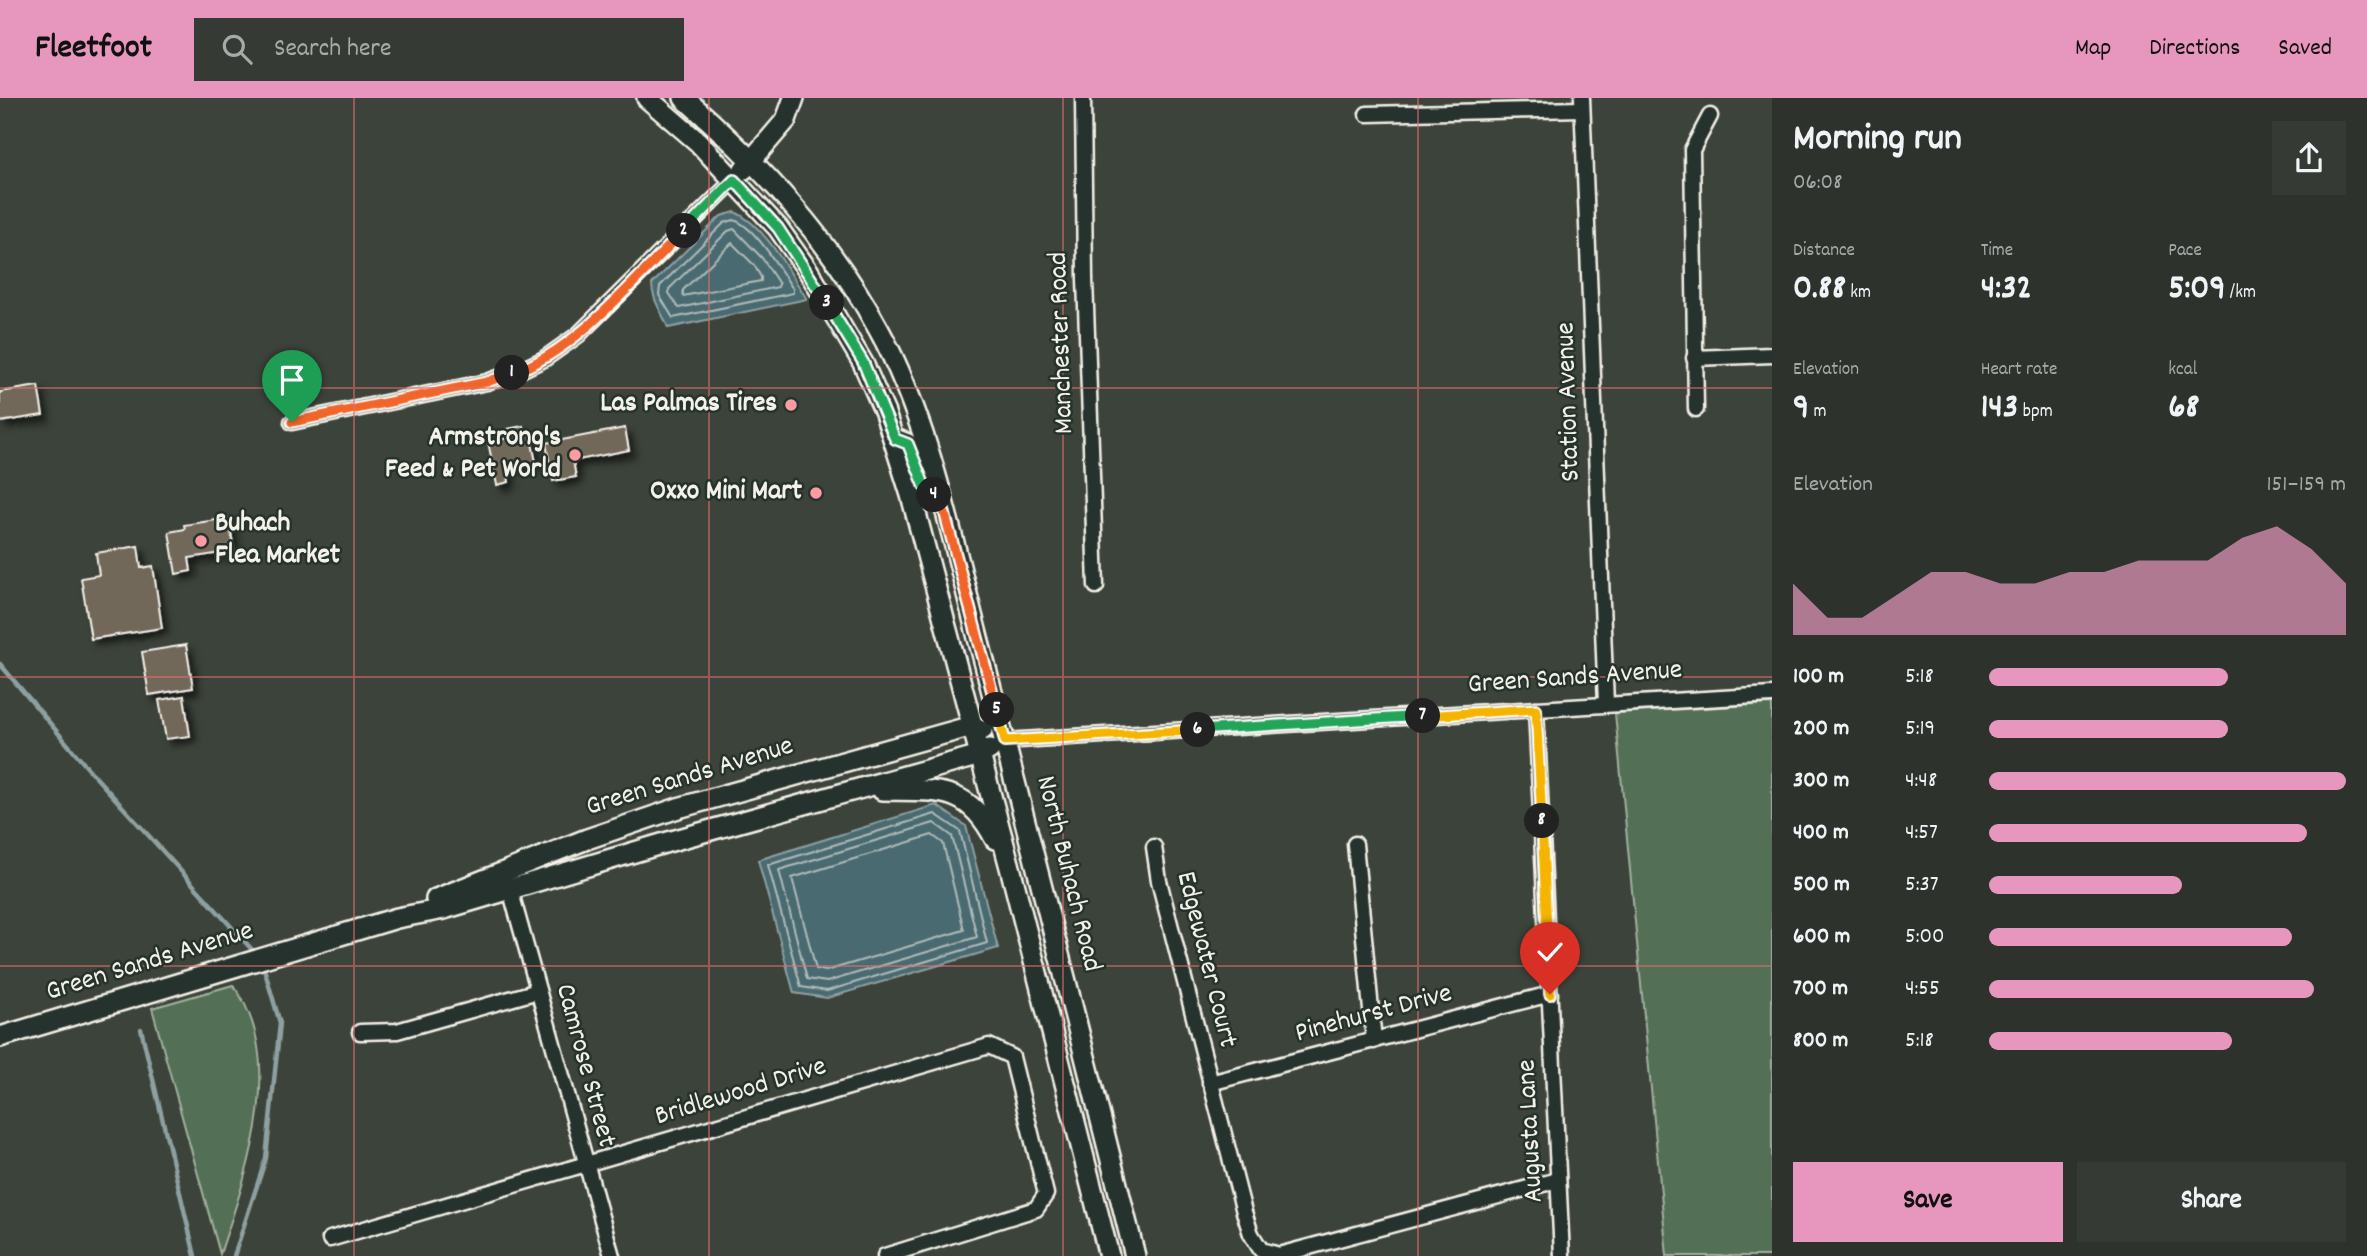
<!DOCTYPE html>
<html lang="en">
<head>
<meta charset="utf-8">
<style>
	:root { --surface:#2d322c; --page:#353a34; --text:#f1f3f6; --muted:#a7aaa9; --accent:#e797bd }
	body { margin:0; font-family:Dekko,sans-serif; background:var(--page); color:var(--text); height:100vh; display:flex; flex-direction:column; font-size:26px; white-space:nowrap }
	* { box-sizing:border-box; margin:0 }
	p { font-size:23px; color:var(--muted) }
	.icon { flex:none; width:38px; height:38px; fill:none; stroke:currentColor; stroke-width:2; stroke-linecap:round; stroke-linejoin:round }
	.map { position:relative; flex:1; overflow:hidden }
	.side { display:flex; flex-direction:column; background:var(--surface); width:595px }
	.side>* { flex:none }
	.pin { position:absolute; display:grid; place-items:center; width:60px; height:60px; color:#fff; margin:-72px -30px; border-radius:50% 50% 50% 0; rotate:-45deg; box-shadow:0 0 7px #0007 }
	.pin .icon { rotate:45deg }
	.km { position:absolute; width:35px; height:35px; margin:-18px; border-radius:50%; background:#222; color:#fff; font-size:19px; line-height:35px; text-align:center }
	.round { display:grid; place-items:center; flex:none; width:74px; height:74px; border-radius:0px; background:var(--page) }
	.overview { display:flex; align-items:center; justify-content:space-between; height:119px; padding:0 21px }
	h1 { font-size:38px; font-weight:800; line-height:52px }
	.stats { display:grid; grid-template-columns:repeat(3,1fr); gap:10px; height:119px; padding:7px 21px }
	.stats div { display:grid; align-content:center }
	.stats b { font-size:35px; font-weight:800 }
	.stats small { font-size:19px; font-weight:400 }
	.stats p { font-size:19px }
	.chart { height:196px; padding:14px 21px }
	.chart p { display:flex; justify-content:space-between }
	.chart svg { width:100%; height:126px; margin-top:7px; fill:var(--accent); opacity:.7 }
	.action { display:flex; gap:14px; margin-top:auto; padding:14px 21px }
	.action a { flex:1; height:80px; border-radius:0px; background:var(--accent); color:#111; font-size:28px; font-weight:800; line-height:80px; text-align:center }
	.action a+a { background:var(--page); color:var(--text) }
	ul { padding:0 21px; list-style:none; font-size:23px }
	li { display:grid; grid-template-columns:112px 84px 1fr; align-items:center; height:52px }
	li i { height:18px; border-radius:9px; background:var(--accent) }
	header { display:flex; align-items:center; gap:42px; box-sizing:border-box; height:98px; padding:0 35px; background:var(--accent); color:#111 }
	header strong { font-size:33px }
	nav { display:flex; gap:38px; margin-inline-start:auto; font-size:24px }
	.search { width:490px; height:63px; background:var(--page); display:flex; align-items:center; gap:18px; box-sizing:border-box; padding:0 24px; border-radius:0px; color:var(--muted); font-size:26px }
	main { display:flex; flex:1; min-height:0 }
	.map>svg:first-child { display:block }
</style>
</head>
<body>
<header>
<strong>Fleetfoot</strong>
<div class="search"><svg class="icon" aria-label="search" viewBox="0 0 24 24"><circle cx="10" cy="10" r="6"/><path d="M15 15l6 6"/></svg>Search here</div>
<nav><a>Map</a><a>Directions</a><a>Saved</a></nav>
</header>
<main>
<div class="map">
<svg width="1772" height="1158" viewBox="0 0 1772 1158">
	<defs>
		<filter id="shadow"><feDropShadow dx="5.5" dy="5.5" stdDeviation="3.5" flood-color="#0009"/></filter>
	</defs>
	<rect width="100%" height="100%" fill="#3c433a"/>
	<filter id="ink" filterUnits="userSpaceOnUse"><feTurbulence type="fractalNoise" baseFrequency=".0143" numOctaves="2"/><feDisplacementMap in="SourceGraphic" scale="14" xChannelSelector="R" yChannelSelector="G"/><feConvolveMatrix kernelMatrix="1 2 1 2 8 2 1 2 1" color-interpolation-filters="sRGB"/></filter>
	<g filter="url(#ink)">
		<g fill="#527057" stroke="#a3b0a0" stroke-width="2">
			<path d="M1772,606v552h-105l-52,-543z"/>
			<path d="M233,887c56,75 13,191 -13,269l-68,-246z"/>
		</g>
		<g fill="#4a6a71" stroke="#8ea0a1" stroke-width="2">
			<path d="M735,114c30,13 54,60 72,87l-139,29c-6,-16 -16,-28 -16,-44l69,-68z"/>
			<path d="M936,707l30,21 32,122 -171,50 -33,-5 -36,-133z"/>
		</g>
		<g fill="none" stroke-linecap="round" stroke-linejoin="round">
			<g stroke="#b0bbb8" stroke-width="2">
				<path d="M734,122c22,7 46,50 59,69v4l-120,25 -14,-23 1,-9 64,-63z"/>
				<path d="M734,131l28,29 17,26 -1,3 -99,21 -10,-15v-4l59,-58z"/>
				<path d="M732,145l22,22 7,12v4l-78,15v-6z"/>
				<path d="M935,716l25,17 27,112 -160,48 -26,-4 -33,-122z"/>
				<path d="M934,725l18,13 25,101 -150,45 -20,-3 -28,-109z"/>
				<path d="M932,737l11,8 21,87 -138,41 -10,-2 -24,-91z"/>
			</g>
			<g stroke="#8ea0a1" stroke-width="4.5">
				<path d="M0,566l91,108 165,182"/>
				<path d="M141,931l54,227"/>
				<path d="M234,1158l32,-98 14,-135 -17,-58"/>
			</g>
		</g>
		<g fill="#71675a" stroke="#f4f1e8" stroke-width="2" filter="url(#shadow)">
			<path d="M38,288l5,29 -43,7v-30z"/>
			<path d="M523,328l1,9 6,-1 6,28 -29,5 2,15 -12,3 -9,-43 21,-4 -2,-9z"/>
			<path d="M625,330l4,22 -56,11 3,16 -23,4 -7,-38z"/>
			<path d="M229,420l5,33 -45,7 2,13 -15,3 -7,-42 16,-3 -1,-4z"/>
			<path d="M138,448l3,22 12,-2 9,62 -71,11 -10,-61 18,-3 -3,-22z"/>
			<path d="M186,547l7,43 -44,7 -7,-43z"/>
			<path d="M184,598l6,40 -24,3 -7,-39z"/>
		</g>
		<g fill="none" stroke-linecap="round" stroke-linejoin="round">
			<g stroke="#f4f1e8" stroke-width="19">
				<g id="street">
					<path d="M1083,0l2,181 11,307"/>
					<path d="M1582,0l24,606"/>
					<path d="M1367,16l215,-5"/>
					<path d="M1694,260l78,-3"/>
					<path d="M1696,311l-4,-259 18,-34"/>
					<path d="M292,324l195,-40 36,-13 21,-10 34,-24 156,-155"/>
					<path d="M1536,611l26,547"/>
					<path d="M1005,643l767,-46"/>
					<path d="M1355,746l19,197"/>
					<path d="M1154,749l5,34 85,331 7,22 10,16 18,5 279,-75"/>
					<path d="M510,791l102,367"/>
					<path d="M360,934l37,-1 141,-40"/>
					<path d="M1210,985l340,-89"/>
					<path d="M330,1141l659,-193 23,11 34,137 -10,15 -151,47"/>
				</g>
			</g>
			<g stroke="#f4f1e8" stroke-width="24">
				<g id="secondary">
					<path d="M647,0l51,44 80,86 31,44 54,91 22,50 26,82 100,376 98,385"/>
					<path d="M684,0c77,67 146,141 195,232 52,94 76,223 104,327 52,200 102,399 152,599"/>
					<path d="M744,71l42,-49 8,-22"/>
					<path d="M895,341l13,5 17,43 6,6"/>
					<path d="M882,692c55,1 85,-6 113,49"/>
					<path d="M436,801l151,-60 91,-31 294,-82 10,4"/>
					<path d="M0,939l397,-119 47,-9 224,-67 312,-87 10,-6"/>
				</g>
			</g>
			<use href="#street" stroke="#26332d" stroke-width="14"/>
			<use href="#secondary" stroke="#26332d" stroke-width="19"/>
		</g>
	</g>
	<g fill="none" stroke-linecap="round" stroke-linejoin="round" filter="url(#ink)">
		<g stroke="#fff" stroke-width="14">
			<path id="split-1" d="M292,324l195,-40 25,-9"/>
		</g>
		<g stroke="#fff" stroke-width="14">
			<path id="split-2" d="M512,275c65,-22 123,-94 172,-142"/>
		</g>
		<g stroke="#fff" stroke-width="14">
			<path id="split-3" d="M684,133l50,-51 44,48 49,75"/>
		</g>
		<g stroke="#fff" stroke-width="14">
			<path id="split-4" d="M827,205l36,59 32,77 13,5 17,43 9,8"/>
		</g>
		<g stroke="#fff" stroke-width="14">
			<path id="split-5" d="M934,397l8,8 55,207"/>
		</g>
		<g stroke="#fff" stroke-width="14">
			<path id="split-6" d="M997,612l8,31 193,-11"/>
		</g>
		<g stroke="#fff" stroke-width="14">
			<path id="split-7" d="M1198,632l225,-14"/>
		</g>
		<g stroke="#fff" stroke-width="14">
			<path id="split-8" d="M1423,618l113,-7 6,112"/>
		</g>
		<g stroke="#fff" stroke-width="14">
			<path id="split-9" d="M1542,723l8,173"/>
		</g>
		<use href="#split-1" stroke="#f0652b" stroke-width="9"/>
		<use href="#split-2" stroke="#f0652b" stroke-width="9"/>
		<use href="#split-3" stroke="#22a559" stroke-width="9"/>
		<use href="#split-4" stroke="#22a559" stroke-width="9"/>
		<use href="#split-5" stroke="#f0652b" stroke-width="9"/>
		<use href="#split-6" stroke="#f5b400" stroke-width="9"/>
		<use href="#split-7" stroke="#22a559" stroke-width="9"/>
		<use href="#split-8" stroke="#f5b400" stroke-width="9"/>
		<use href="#split-9" stroke="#f5b400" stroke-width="9"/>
	</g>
	<path fill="none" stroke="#e06e6b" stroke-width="2" stroke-opacity="0.55" d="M354,0v1158M709,0v1158M1063,0v1158M1418,0v1158M0,290h1772M0,579h1772M0,868h1772"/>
	<g fill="#ff9aa2" stroke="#26332d" stroke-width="2.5">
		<circle cx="791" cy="307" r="7"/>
		<circle cx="575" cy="357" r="7"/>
		<circle cx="816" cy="395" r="7"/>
		<circle cx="201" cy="443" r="7"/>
	</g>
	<g text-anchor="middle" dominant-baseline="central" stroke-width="5" stroke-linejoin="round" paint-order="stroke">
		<g font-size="28" fill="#f4f1e8" stroke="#26332d">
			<text transform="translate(1063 245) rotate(-92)">Manchester Road</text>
			<text transform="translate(1570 304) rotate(-92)">Station Avenue</text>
			<text transform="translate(1575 581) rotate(-4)">Green Sands Avenue</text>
			<text transform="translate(690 680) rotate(-17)">Green Sands Avenue</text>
			<text transform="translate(1067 776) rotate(76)">North Buhach Road</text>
			<text transform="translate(1205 862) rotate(76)">Edgewater Court</text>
			<text transform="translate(150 865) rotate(-17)">Green Sands Avenue</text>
			<text transform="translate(1374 917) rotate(-15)">Pinehurst Drive</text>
			<text transform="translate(584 968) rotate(75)">Camrose Street</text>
			<text transform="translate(741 995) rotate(-17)">Bridlewood Drive</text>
			<text transform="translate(1532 1033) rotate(-93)">Augusta Lane</text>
		</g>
		<g font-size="28" font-weight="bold" fill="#f4f1e8" stroke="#26332d" text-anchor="end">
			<text x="777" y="307">Las Palmas Tires</text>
			<text x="561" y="341">Armstrong's<tspan x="561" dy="32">Feed &amp; Pet World</tspan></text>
			<text x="802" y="395">Oxxo Mini Mart</text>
			<text x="215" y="427" text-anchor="start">Buhach<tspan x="215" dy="32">Flea Market</tspan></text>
		</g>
	</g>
</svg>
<div class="pin" style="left:292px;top:324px;background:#1e9e55"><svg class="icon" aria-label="arrive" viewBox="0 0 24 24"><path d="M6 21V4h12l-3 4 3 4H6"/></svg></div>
<div class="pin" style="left:1550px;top:896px;background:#d93025"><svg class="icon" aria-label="check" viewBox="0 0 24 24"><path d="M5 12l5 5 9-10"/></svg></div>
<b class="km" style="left:512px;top:275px">1</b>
<b class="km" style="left:684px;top:133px">2</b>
<b class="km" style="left:827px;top:205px">3</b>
<b class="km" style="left:934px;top:397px">4</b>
<b class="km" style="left:997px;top:612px">5</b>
<b class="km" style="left:1198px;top:632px">6</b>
<b class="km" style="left:1423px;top:618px">7</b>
<b class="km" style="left:1542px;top:723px">8</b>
</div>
<section class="side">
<div class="overview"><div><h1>Morning run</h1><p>06:08</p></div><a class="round"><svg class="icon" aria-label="share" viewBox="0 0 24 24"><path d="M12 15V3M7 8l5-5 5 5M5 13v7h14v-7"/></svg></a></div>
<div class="stats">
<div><p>Distance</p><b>0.88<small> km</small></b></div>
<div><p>Time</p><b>4:32</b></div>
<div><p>Pace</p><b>5:09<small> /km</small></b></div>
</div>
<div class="stats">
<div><p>Elevation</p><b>9<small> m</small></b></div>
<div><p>Heart rate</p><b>143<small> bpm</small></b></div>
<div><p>kcal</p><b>68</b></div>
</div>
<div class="chart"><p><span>Elevation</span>151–159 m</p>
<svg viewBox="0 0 160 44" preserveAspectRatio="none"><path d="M0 44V26L10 38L20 38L30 30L40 22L50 22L60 26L70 26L80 22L90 22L100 18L110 18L120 18L130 10L140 6L150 14L160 26V44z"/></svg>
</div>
<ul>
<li><b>100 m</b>5:18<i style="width:67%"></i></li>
<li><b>200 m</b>5:19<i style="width:67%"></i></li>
<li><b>300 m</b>4:48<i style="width:100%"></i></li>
<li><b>400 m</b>4:57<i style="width:89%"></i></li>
<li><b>500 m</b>5:37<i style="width:54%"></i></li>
<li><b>600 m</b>5:00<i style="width:85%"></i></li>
<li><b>700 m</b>4:55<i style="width:91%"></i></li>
<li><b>800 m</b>5:18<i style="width:68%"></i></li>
</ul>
<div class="action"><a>Save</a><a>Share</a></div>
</section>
</main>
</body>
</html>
